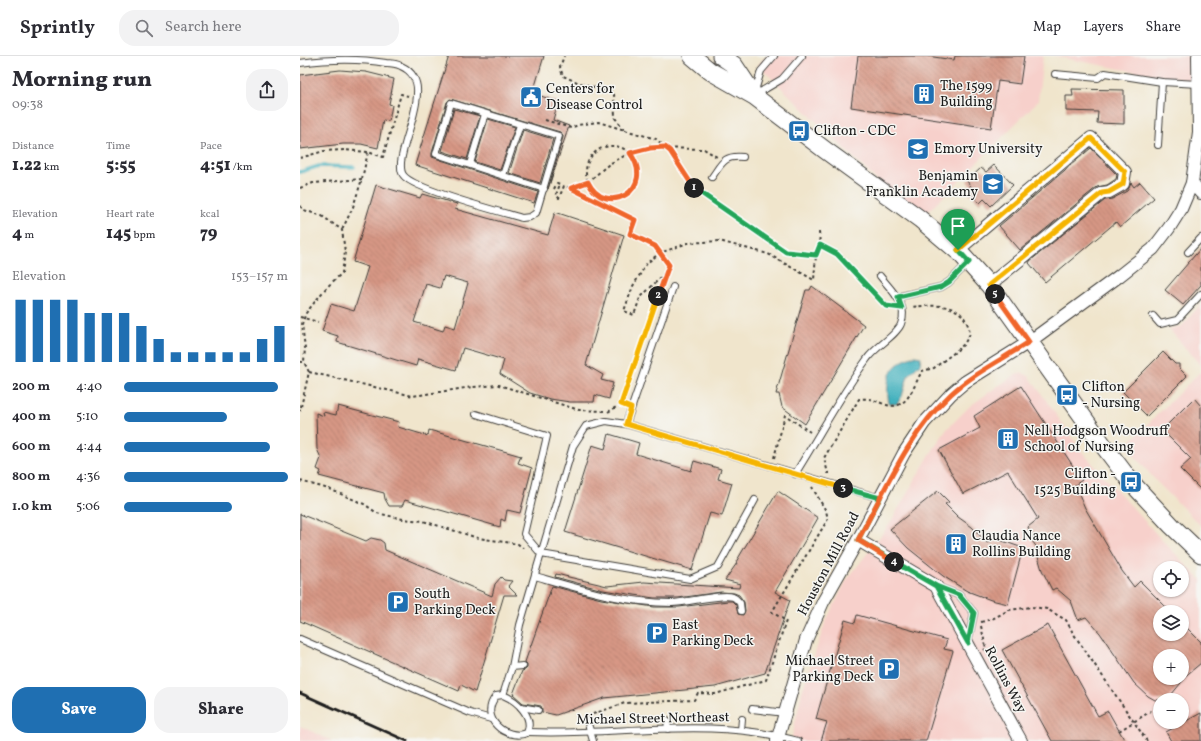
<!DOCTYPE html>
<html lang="en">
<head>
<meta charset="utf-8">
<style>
	:root { --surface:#fff; --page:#f2f2f3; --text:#2b2b33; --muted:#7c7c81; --line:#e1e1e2; --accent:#1f6fb2 }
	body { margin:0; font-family:Vollkorn,serif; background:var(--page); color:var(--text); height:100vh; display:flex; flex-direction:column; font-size:15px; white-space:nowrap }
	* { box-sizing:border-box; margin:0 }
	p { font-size:13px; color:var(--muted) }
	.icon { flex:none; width:22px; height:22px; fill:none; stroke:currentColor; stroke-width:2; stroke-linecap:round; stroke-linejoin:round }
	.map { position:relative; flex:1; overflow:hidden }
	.details { display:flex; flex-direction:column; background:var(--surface); width:300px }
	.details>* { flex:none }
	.tools { position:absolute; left:853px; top:505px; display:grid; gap:8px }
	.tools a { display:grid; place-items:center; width:36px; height:36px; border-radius:50%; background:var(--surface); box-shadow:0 1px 3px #0004; font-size:20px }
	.pin { position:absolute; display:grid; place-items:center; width:34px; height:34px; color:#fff; margin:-41px -17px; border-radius:50% 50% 50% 0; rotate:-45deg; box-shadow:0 0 4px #0007 }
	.pin .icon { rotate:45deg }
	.km { position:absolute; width:20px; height:20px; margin:-10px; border-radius:50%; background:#222; color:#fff; font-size:11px; line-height:20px; text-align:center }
	.round { display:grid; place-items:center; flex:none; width:42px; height:42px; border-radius:16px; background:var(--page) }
	.overview { display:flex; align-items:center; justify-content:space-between; height:68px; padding:0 12px }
	h1 { font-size:22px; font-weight:800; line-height:30px }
	.figures { display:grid; grid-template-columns:repeat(3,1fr); gap:6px; height:68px; padding:4px 12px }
	.figures div { display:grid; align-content:center }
	.figures b { font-size:17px; font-weight:800 }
	.figures small { font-size:11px; font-weight:400 }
	.figures p { font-size:11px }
	.chart { height:112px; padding:8px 12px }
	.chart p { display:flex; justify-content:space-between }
	.chart svg { width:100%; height:72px; margin-top:4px; stroke:var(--accent); stroke-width:6 }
	.action { display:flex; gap:8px; margin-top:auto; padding:8px 12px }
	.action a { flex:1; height:46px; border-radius:16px; background:var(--accent); color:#fff; font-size:16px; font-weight:800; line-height:46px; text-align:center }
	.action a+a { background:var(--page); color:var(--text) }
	ul { padding:0 12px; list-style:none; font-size:13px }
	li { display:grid; grid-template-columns:64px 48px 1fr; align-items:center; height:30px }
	li i { height:10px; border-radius:5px; background:var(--accent) }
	header { display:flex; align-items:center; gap:24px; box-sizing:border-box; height:56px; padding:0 20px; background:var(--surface); border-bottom:1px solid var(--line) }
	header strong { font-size:19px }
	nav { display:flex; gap:22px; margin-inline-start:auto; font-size:14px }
	.search { width:280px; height:36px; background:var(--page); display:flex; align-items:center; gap:10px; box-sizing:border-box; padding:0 14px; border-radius:16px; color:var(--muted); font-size:15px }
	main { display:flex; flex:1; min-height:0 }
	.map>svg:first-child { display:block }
</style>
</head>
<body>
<header>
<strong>Sprintly</strong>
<div class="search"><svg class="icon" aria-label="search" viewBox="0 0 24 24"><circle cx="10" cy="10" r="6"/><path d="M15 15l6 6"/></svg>Search here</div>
<nav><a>Map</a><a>Layers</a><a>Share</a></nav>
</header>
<main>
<section class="details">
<div class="overview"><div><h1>Morning run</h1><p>09:38</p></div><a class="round"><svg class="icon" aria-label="share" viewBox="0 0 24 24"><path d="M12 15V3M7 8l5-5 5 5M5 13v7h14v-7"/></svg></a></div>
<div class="figures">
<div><p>Distance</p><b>1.22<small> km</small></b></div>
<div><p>Time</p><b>5:55</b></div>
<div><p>Pace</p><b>4:51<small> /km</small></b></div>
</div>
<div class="figures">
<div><p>Elevation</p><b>4<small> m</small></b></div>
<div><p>Heart rate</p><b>145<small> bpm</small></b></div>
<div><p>kcal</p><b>79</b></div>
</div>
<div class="chart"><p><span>Elevation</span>153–157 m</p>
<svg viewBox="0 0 160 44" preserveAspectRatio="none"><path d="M5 44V6M15 44V6M25 44V6M35 44V6M45 44V14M55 44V14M65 44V14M75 44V22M85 44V30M95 44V38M105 44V38M115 44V38M125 44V38M135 44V38M145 44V30M155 44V22"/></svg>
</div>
<ul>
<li><b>200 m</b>4:40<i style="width:94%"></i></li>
<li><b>400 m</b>5:10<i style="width:63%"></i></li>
<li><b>600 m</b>4:44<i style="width:89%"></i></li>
<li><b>800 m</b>4:36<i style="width:100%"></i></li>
<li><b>1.0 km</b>5:06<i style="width:66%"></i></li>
</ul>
<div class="action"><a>Save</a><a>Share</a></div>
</section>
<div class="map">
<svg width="901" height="685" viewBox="0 0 901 685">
	<defs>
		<pattern id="building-back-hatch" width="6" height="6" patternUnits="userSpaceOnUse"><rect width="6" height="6" fill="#d79785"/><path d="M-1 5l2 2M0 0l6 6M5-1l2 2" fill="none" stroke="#ae7a6c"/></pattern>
	</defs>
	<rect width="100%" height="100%" fill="#f6f6f2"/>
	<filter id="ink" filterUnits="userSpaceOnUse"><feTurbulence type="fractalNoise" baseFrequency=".025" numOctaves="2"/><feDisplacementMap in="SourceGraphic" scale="8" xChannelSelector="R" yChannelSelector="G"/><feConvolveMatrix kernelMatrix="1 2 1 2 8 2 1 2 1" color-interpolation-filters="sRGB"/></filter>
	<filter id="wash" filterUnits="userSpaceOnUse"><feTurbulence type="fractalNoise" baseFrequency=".012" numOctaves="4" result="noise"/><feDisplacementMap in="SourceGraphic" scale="16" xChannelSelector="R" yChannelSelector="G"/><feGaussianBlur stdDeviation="0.9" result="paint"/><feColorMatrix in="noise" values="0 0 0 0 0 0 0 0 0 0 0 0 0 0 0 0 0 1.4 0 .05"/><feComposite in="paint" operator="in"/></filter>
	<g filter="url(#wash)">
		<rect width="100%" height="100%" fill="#f0e5cc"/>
		<g fill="#f7d0cb" fill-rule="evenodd">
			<path d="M467,0h276l-5,45 -119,120 -161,-156z"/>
			<path d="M753,0h144l2,28 -78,-15z"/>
			<path d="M901,248v62l-32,-37 13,-3z"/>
			<path d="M901,315v155l-44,-44 -31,-36z"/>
			<path d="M722,317l7,3 54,77 79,87 39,40v161h-410l11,-49 23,-69 21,-42 43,-56 40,-69 18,-27 23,-23 28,-20 19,-12zM860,512h22v22h-22zM860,556h22v22h-22zM860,600h22v22h-22zM860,644h22v22h-22z"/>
			<path d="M0,670l32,15h-32z"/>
		</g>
		<path fill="#43b1be" stroke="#30666d" d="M615,300l6,1 -1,7 -12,12 -6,20 -5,8h-8c-4,-26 0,-40 26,-48z"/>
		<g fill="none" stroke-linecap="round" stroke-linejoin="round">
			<path stroke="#43b1be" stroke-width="3.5" d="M0,116l19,-6 35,1"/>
		</g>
		<g id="blocks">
			<g fill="url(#building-back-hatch)" fill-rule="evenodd">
				<path d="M149,0h95l-9,30 3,9 20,7 -5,18 16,6 -21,63 15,-52v-2l-3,-3 -110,-33 -3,3 -15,51v4l3,1 103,34 -4,11 -119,-38z"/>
				<path d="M558,0h69l27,4 1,-4h69l-4,28 -22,-3 -7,47 -140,-21z"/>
				<path d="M40,14l26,2 28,7 -5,25 3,1 -3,16 -6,-1 -5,28 -17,-4h-18l-43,5v-74z"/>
				<path d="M772,33l52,1v34l-27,-1 1,-11 -32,-1v-15h7z"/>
				<path d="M154,53l26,7 -13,43 -25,-8z"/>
				<path d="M188,63l27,8 -15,43 -25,-8z"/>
				<path d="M223,74l30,9 -13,44 -31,-10z"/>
				<path d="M791,92l26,27 -1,4 -9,6 -10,2 -77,63 -21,-24z"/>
				<path d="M694,109l19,20 -22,21 -7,-7 -4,4 -13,-12 5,-3 -5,-7 14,-13 5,4z"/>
				<path d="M840,126l14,16 -34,29 -4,-5 -71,60 -16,-19 1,-2 75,-61 7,-1 15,-8 2,-3 2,-5 3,4z"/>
				<path d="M76,129l44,13 2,-4 35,10 -2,5 93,26 7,-23 69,23 -38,130 17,10 -2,5 12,3 -4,16 -14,-4 -1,7h-24l-20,-3 -20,-6 -30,-19 4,-14 -41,-12 -7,22 -38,-11 -2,7 -79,-24 1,-6 -16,-5 9,-27 23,7 14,-44 -15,-5zM144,220l24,7 -13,45 -10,-3 -2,6 -29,-9 12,-38 14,4z"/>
				<path d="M901,192v37l-18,20 -18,-15z"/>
				<path d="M512,230l52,39 -59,99 -23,-17 -3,-13h-3l30,-104h4z"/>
				<path d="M863,296l12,12h4v4l8,8 -40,40 -24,-24z"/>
				<path d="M721,330l61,94 -7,5 10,23 37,63 12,16 6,-6 31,31h-11v22h22v-11l19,19v21l-18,15h2l-18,22h-12l-7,-4 -14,-13 -34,-50 -14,-16 -8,3 -7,-19 -15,-13 -4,2 -10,-20 -5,-17 5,2 -9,-13 -5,-15 10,-8 -30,-48 -45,23 -24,-44 41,-22 -6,-12zM860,600h22v22h-22z"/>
				<path d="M894,342l7,8v84l-21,-21 11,-10 -29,-29z"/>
				<path d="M38,350l61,16 -1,5 30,9 1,-6 92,26 -3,7 14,5 -12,45 -13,-3 -2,11 -4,-2 -1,8 -95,-27 -3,6h-13l-4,-7 -1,-6 -65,-17 2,-5 -4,-2 4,-11 -4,-9 -1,-36 8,3 -1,-4 13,3z"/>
				<path d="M309,378l30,9 -3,11 55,17 3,-10 27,8 -3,10 14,4 -10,33 -12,-3 -18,57 -127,-38 27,-87 13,4z"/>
				<path d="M478,435l40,27 -43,74 15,8 -25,73 -50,14 -111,11 -48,17 -14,-3v-3l-1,-3 -18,-3 -10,-9 9,-23 3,-1 2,-2v-4l-2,-2 27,-76 49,13 53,8h25l49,-6h4l4,4 2,9 5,1 2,-4 -1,-9 -5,-7 -5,-2 -13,-1 -43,6h-24l-51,-8 -48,-13 1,-3 51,12 37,-4 95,6 1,-4 -15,-4 12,-17 -1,-1z"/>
				<path d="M638,435l11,11 -4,2 13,13 14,10 15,16 7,-5 29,10 -15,56 -17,-4 -24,-9 -24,-15 -35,-28 -18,-19z"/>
				<path d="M0,458l66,27 5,-3 9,2 4,3 1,7 107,46 3,-12 6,-7 3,3 8,1 -4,5 9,9h-13l-29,97 -14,-7 -2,6 -159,-70z"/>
				<path d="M557,559l90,25 -3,9 9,2 -27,90h-105l6,-19 -11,-3 3,-11 26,-88 10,3z"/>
				<path d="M748,569l50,91 10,-5 17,30h-73l-50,-91z"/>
				<path d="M901,657v28h-30l-5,-9z"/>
			</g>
		</g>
	</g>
	<g filter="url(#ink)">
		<use href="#blocks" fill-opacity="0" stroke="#3c3a36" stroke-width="1"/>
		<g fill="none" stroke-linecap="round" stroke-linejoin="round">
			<g stroke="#3c3a36" stroke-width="8">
				<g id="service">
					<path d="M0,7c29,-4 57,-5 86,0 5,0 11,1 15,3 11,5 17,15 16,27 0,22 -13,46 -16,69 0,5 -1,10 3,14 12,14 97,36 118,42l8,-1 6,-4 23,-77 -108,-33 -15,51 108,35"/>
					<path d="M755,18l43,4 7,-5 57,9 37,2"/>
					<path d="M455,35l6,-20 13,-15"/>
					<path d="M455,39l27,-16 20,-23"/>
					<path d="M858,89l4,-63"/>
					<path d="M170,108l15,-50"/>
					<path d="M203,119l17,-50"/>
					<path d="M412,121c10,-14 12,-22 31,-20"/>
					<path d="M888,196l13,-14"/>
					<path d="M597,241l44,-10 8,-5 19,-19"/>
					<path d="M853,260l7,8 17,-4 24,-26"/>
					<path d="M176,358l71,22 -23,98 17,20 149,25 28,-12 37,-67"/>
					<path d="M326,368l47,-137"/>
					<path d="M495,418c24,-38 45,-78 72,-115 7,-11 30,-24 34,-35 8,-19 -10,-34 -21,-48"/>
					<path d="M235,520c45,13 89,27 137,27 14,0 51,-10 61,-6 3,1 5,4 7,6l1,8"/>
					<path d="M638,531l21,8 15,18 -6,29"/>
					<path d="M0,583l170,74 21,6"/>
					<path d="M212,611l11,-1"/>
					<path d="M203,639l9,-28 8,-42 53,-179 13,-20 20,-5 20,3 254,74"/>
					<path d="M203,639c15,6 31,22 24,38 -21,8 -49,-15 -31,-37z"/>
					<path d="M221,651l17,3"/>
					<path d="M452,653l33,4"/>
					<path d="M287,664l6,21"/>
					<path d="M367,664l1,9"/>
					<path d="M441,674l1,-11"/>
					<path d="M228,676c89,4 182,-16 270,9"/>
				</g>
			</g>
			<g stroke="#3c3a36" stroke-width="14">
				<g id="minor">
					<path d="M892,127l9,10"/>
					<path d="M658,194l133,-112 34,34 -2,12 -14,8 -7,1 -113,92"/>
					<path d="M558,484l78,46 85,155"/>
					<path d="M477,685l29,-101 17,-38 35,-62 46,-87 20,-30 27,-29 14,-12 64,-40 90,-66 34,-27 16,-21 12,-19 11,-26 7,-51 -1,-76"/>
				</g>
			</g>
			<g stroke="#3c3a36" stroke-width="19">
				<g id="secondary">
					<path d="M392,0l18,15 44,25 71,54 95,69 40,34 29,32 114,160 28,37 41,44 29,28"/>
					<path d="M421,0l13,9 18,27"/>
				</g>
			</g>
			<g stroke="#3c3a36" stroke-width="2" stroke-dasharray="3 3" stroke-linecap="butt">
				<path d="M245,64l26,8 7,-3 20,-3 27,8 -10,-12 -1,-25 -37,-11 -14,-6 -3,-9 4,-11"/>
				<path d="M325,74l31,9 14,12 25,39 91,61 30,4 4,-10 17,8 49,53 7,1"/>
				<circle cx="312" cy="116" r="26"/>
				<path d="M0,102l24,-7 21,-1 23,2"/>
				<path d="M62,123l6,-27 15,5 18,-63 7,2"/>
				<path d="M0,132l13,-5 49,-4 -9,28 -11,23"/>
				<path d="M271,132l17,-6 21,-18 21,-11 20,-5 54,1 13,8"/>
				<path d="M254,133l3,-6 3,1 -4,11 3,3 5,-12 7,2 64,32 -5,14 25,12 14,19 -48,139 2,1"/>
				<path d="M0,150l4,4 18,6 20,14 3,22 -3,21 -16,15 -20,25 -4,11 3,24 -1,14"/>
				<path d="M519,176l1,13"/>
				<path d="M365,217l-25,25 -6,17 -10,-4 9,-25 14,-23 13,-10 28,-10 31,-2 49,13 46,26 2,-25"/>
				<path d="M0,261l18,5"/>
				<path d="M0,306h4l5,10 -9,39"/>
				<path d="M9,316l104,24 59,-9 27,-2 80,25 25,1"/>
				<path d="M308,356l13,-8"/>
				<path d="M474,402l11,-43 25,17"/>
				<path d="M530,417h-2l-4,-15 35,-59c12,-1 14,1 25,5 23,9 29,-17 38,-33l12,-3 21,-16 9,-8 6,-10c-5,-33 -33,-29 -59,-27"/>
				<path d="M0,425l29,8 35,15 13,9 26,6 20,2 55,17 40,6 5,4"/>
				<path d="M681,566l11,-3 17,-9 23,-3 15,2 19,11 7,13 74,108"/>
				<path d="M681,570l5,22 -2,2"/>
				<path d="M293,658l32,-11 69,-3 4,-7 17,1 51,-14 20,-59 -14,-9 56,-93 -2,-8 -14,-24"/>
				<path d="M819,675l32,-20"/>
			</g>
			<use href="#service" stroke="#fff" stroke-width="6"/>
			<use href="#minor" stroke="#fff" stroke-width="12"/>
			<use href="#secondary" stroke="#fff" stroke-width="17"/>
			<path stroke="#1c1c1c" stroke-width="3" d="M0,637l107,48"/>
		</g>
	</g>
	<g fill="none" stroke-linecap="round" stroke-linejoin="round" filter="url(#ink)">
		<g stroke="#fff" stroke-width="8">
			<path id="split-1" d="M394,132l92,64 30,3 4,-10 17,9 49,52 16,2 -4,-11 43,-10 8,-5 20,-20 -11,-12"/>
		</g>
		<g stroke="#fff" stroke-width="8">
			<path id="split-2" d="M358,240l11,-31 -14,-19 -25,-12 5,-14 -64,-32 17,-6c17,36 69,8 42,-29l20,-5 15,-1 5,4 24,37"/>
		</g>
		<g stroke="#fff" stroke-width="8">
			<path id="split-3" d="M358,240l-37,108 10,4 -5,16 217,64"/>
		</g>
		<g stroke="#fff" stroke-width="8">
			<path id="split-4" d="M543,432l37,10 -22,42 78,46 32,57 6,-30 -15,-18 -23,-9 -42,-24"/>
		</g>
		<g stroke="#fff" stroke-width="8">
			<path id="split-5" d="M594,506l-36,-22c27,-50 50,-106 93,-146 23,-21 52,-35 78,-52l-34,-48"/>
		</g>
		<g stroke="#fff" stroke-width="8">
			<path id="split-6" d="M658,194l133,-112 34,34 -2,12 -14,8 -7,1 -113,92 6,9"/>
		</g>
		<use href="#split-1" stroke="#22a559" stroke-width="5"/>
		<use href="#split-2" stroke="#f0652b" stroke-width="5"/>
		<use href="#split-3" stroke="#f5b400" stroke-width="5"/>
		<use href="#split-4" stroke="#22a559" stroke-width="5"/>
		<use href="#split-5" stroke="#f0652b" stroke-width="5"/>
		<use href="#split-6" stroke="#f5b400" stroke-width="5"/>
	</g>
	<defs>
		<g id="building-square" transform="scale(1.15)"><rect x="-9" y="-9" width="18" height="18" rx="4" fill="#1f6fb2" stroke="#f6f6f2"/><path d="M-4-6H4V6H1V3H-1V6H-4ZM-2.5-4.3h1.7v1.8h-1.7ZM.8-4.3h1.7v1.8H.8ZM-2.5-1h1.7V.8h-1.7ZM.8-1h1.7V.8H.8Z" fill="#fff"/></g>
		<g id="civic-square" transform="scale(1.15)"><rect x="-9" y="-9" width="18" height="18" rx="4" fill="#1f6fb2" stroke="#f6f6f2"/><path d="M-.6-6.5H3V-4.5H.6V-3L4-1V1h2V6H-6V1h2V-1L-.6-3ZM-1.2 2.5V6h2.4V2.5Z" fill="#fff"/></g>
		<g id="bus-square" transform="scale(1.15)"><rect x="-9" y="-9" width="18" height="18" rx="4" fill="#1f6fb2" stroke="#f6f6f2"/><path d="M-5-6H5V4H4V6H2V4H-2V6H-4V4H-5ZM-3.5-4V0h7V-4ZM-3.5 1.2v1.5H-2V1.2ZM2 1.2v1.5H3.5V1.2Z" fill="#fff"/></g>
		<g id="university-square" transform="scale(1.15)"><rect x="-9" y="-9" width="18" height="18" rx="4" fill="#1f6fb2" stroke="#f6f6f2"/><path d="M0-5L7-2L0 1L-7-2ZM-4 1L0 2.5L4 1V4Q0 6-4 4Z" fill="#fff"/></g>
		<g id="school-square" transform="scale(1.15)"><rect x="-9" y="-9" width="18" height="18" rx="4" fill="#1f6fb2" stroke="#f6f6f2"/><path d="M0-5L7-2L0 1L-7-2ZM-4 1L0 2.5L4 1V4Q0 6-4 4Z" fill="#fff"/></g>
		<g id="parking-square" transform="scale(1.15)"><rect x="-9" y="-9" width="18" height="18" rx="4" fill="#1f6fb2" stroke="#f6f6f2"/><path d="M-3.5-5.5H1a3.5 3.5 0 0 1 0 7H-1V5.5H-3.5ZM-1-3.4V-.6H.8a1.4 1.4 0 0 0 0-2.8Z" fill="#fff"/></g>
	</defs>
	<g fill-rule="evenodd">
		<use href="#building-square" x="624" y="38"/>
		<use href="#civic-square" x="231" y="41"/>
		<use href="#bus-square" x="499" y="75"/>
		<use href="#university-square" x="618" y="93"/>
		<use href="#school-square" x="693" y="128"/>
		<use href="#bus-square" x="767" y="339"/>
		<use href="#building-square" x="708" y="383"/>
		<use href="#bus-square" x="831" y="426"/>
		<use href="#building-square" x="656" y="488"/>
		<use href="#parking-square" x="98" y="546"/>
		<use href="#parking-square" x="357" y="577"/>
		<use href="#parking-square" x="589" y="613"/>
	</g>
	<g text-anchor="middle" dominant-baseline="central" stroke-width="3" stroke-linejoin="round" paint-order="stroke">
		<g font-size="14" fill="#1c1c1c" stroke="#f6f6f2" text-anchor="start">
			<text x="640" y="30">The 1599<tspan x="640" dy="16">Building</tspan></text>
			<text x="246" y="33">Centers for<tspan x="246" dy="16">Disease Control</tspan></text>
			<text x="514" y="75">Clifton - CDC</text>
			<text x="634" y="93">Emory University</text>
			<text x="678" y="120" text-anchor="end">Benjamin<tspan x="678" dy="16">Franklin Academy</tspan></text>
			<text x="782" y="331">Clifton<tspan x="782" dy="16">- Nursing</tspan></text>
			<text x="724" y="375">Nell Hodgson Woodruff<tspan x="724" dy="16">School of Nursing</tspan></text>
			<text x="816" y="418" text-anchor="end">Clifton -<tspan x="816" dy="16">1525 Building</tspan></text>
			<text x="672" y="480">Claudia Nance<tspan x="672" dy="16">Rollins Building</tspan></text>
			<text x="114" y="538">South<tspan x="114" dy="16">Parking Deck</tspan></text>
			<text x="372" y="569">East<tspan x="372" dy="16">Parking Deck</tspan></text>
			<text x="574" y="605" text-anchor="end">Michael Street<tspan x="574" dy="16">Parking Deck</tspan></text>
		</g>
		<g font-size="14" fill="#1c1c1c" stroke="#f6f6f2">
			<text transform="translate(529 508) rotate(-62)">Houston Mill Road</text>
			<text transform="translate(705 624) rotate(62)">Rollins Way</text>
			<text transform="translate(353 663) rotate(-1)">Michael Street Northeast</text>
		</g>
	</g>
</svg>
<div class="tools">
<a><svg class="icon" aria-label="locate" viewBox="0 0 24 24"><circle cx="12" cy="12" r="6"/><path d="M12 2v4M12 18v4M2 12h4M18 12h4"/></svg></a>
<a><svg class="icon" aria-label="layers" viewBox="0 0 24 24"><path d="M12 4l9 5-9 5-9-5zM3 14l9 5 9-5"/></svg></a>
<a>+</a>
<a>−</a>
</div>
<div class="pin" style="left:658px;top:194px;background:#1e9e55"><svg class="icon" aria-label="arrive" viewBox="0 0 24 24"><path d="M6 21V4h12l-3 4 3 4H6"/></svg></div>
<b class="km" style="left:394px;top:132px">1</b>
<b class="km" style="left:358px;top:240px">2</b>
<b class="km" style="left:543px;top:432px">3</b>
<b class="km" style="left:594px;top:506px">4</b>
<b class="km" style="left:695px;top:238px">5</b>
</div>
</main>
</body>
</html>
